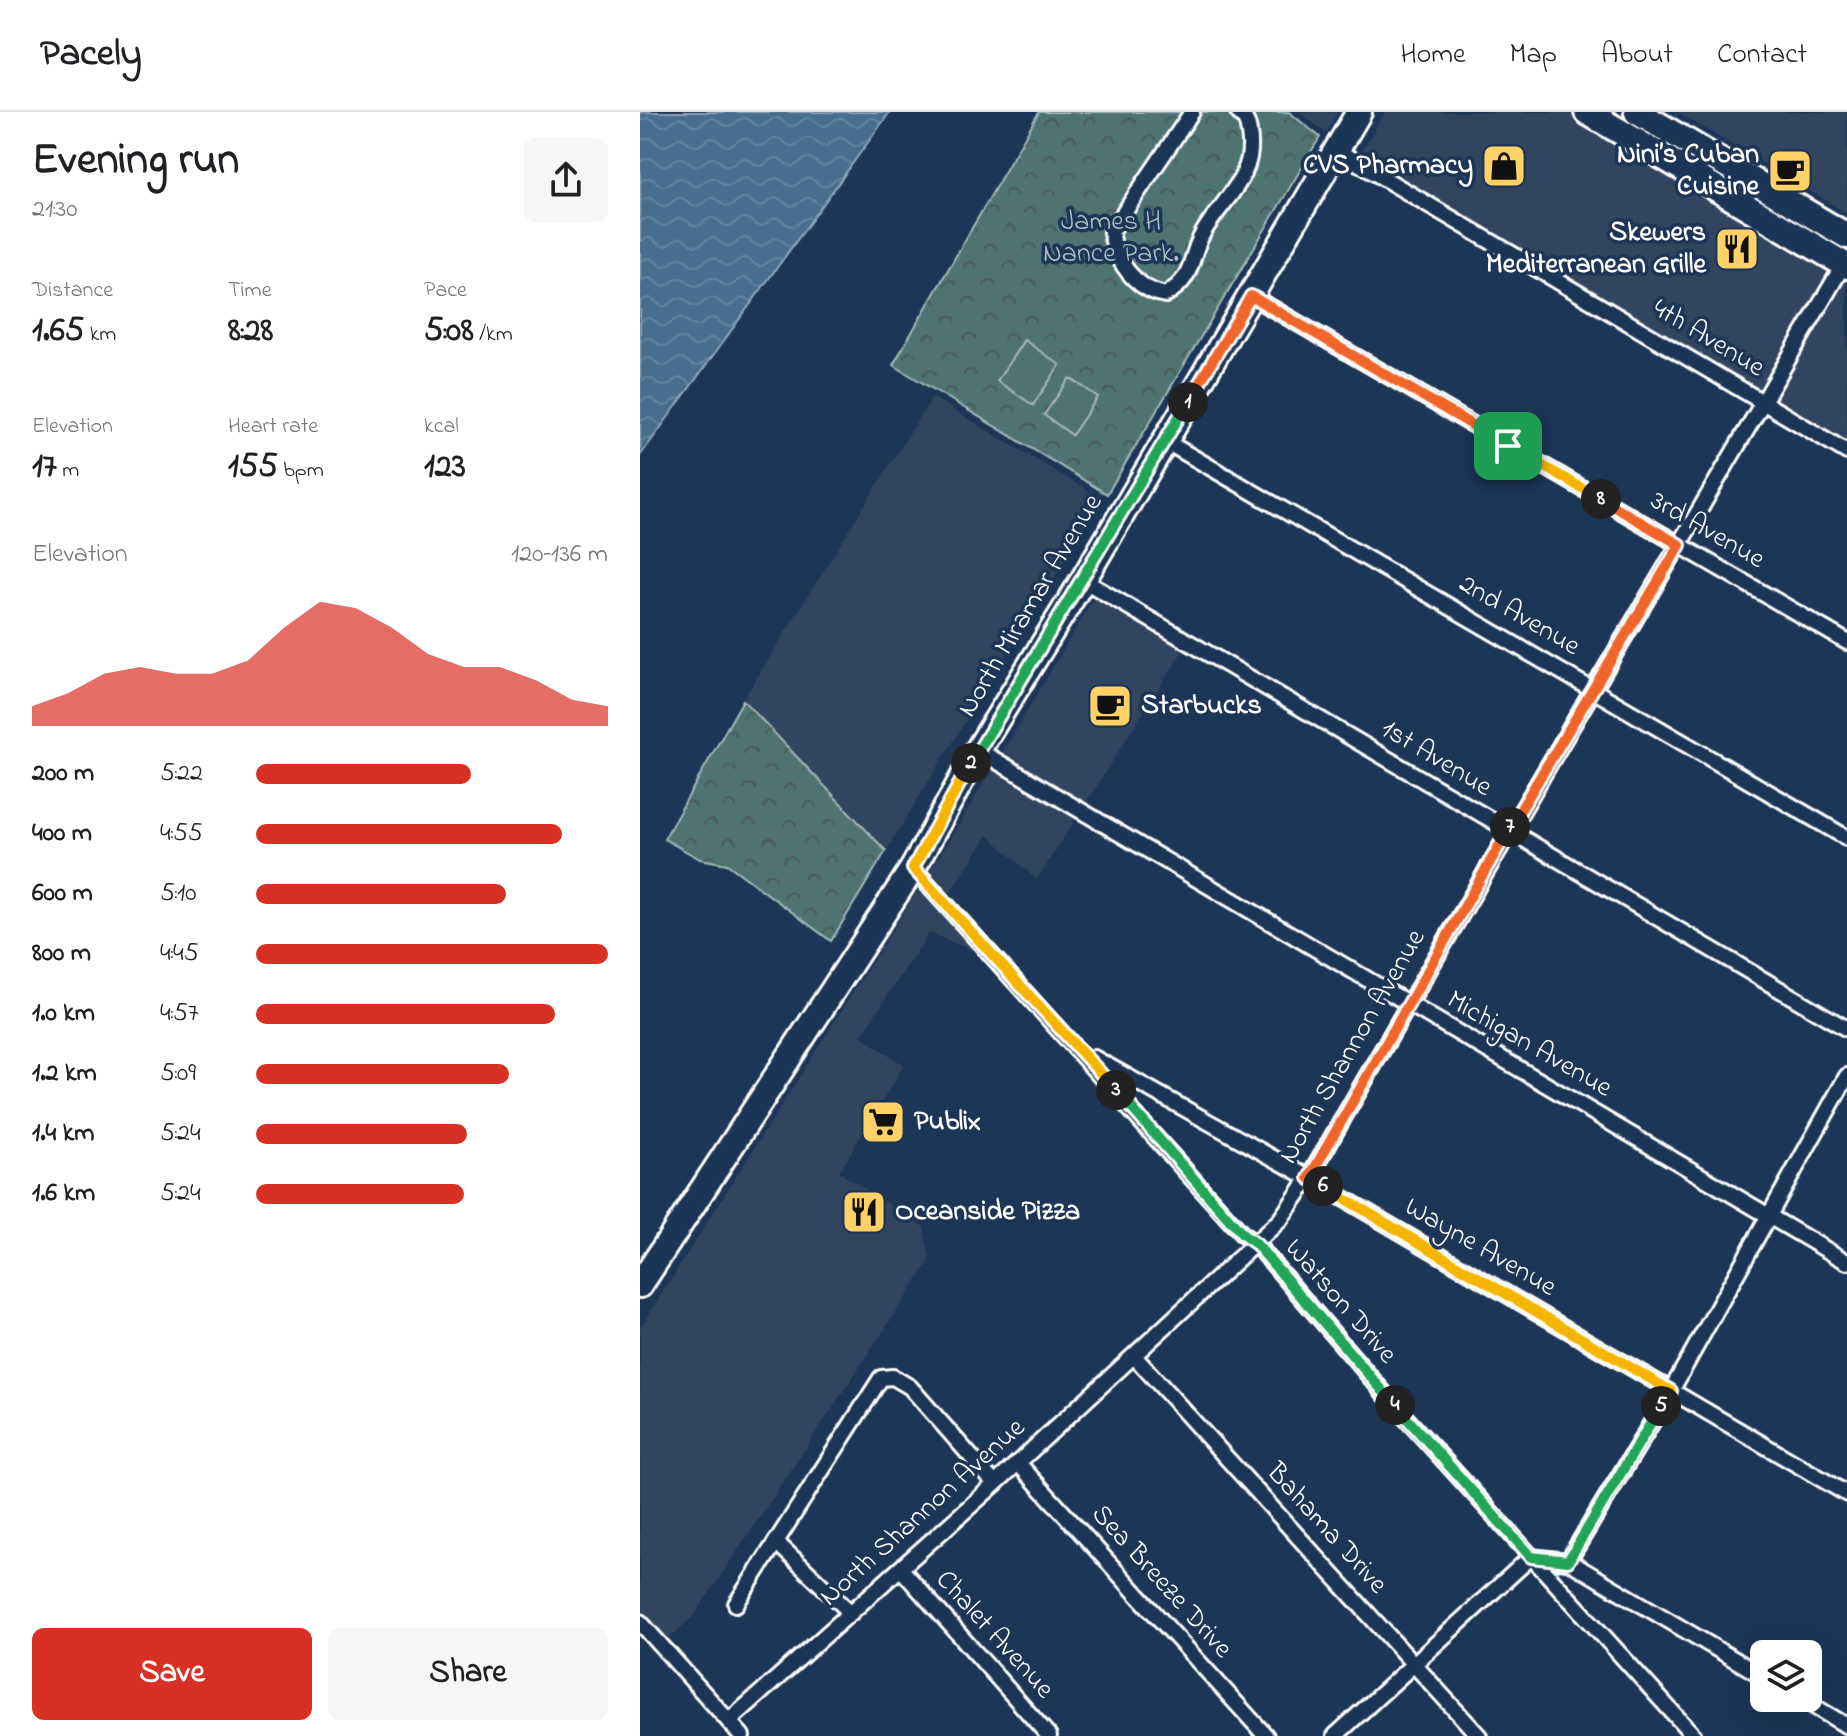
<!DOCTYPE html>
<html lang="en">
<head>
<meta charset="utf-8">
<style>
	:root { --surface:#fff; --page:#f6f6f6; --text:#202124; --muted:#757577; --line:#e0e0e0; --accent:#d93025 }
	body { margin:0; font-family:"Indie Flower",sans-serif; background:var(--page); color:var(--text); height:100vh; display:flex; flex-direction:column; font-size:30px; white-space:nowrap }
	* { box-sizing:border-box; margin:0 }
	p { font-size:26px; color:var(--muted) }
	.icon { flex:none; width:44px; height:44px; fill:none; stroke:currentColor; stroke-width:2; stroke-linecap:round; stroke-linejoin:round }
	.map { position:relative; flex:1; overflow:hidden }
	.side { display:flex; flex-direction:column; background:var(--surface); width:640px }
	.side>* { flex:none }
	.controls { position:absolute; left:1110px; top:1528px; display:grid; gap:16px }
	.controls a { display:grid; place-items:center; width:72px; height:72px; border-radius:12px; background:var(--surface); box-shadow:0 8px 32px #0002; font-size:40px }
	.pin { position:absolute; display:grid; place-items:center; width:68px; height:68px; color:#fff; margin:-34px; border-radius:16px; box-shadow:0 4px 12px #0006 }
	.km { position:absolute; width:40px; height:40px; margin:-20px; border-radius:50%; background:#222; color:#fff; font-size:22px; line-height:40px; text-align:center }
	.round { display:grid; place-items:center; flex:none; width:84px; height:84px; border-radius:12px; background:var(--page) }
	.headline { display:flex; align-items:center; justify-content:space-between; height:136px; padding:0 32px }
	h1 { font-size:44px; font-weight:800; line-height:60px }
	.figures { display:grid; grid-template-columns:repeat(3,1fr); gap:12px; height:136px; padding:8px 32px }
	.figures div { display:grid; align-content:center }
	.figures b { font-size:34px; font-weight:800 }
	.figures small { font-size:22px; font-weight:400 }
	.figures p { font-size:22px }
	.chart { height:224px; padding:16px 32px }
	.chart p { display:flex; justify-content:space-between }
	.chart svg { width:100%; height:144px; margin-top:8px; fill:var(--accent); opacity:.7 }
	.primary-button { display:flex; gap:16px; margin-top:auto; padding:16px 32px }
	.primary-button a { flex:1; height:92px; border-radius:12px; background:var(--accent); color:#fff; font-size:32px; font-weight:800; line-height:92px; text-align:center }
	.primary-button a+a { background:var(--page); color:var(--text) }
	ul { padding:0 32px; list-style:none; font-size:26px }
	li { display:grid; grid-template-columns:128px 96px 1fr; align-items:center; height:60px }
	li i { height:20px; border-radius:10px; background:var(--accent) }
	header { display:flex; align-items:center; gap:48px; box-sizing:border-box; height:112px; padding:0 40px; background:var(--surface); border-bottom:2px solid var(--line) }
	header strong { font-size:38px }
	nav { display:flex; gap:44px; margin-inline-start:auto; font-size:28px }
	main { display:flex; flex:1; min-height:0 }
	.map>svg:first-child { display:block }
</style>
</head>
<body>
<header>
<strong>Pacely</strong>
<nav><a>Home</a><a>Map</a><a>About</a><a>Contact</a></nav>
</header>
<main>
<section class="side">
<div class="headline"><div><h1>Evening run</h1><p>21:30</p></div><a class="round"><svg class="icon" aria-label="share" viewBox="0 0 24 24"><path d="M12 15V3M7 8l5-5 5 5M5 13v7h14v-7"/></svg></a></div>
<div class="figures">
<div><p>Distance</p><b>1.65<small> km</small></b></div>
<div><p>Time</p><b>8:28</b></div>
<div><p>Pace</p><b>5:08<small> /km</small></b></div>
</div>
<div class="figures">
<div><p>Elevation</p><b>17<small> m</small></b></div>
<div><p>Heart rate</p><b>155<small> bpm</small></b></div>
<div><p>kcal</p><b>123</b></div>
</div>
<div class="chart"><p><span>Elevation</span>120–136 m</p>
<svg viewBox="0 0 160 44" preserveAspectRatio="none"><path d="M0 44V38L10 34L20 28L30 26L40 28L50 28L60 24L70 14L80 6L90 8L100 14L110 22L120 26L130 26L140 30L150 36L160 38V44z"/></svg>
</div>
<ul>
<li><b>200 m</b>5:22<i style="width:61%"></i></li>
<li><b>400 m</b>4:55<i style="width:87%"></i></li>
<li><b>600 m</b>5:10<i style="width:71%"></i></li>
<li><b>800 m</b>4:45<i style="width:100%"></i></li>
<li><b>1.0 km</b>4:57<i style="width:85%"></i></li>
<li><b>1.2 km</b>5:09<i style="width:72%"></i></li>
<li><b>1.4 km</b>5:24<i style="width:60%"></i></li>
<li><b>1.6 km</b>5:24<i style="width:59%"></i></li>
</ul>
<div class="primary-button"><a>Save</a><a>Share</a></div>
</section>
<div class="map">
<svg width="1207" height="1624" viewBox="0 0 1207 1624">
	<defs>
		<pattern id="park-crowns" width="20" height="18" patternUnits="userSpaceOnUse" patternTransform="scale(2)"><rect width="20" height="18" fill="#507373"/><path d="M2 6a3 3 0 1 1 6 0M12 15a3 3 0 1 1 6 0" fill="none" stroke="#4d5a5a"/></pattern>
		<pattern id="water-waves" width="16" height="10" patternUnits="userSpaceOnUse" patternTransform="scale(2)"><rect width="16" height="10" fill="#466e8e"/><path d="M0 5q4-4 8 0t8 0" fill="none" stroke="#62849f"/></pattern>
	</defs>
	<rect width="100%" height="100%" fill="#1d3557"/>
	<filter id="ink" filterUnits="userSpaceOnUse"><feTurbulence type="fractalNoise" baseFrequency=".0125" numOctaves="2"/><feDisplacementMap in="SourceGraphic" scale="16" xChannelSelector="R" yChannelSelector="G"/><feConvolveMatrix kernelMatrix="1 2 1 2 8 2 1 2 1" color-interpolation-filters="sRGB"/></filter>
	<g filter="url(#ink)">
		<g fill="#33445e">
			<path d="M659,0h39l-12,21z"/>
			<path d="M745,0h180l266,158 -69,122 -402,-238z"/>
			<path d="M1037,0h170v101z"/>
			<path d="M1204,166l3,1v163l-73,-43z"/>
			<path d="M292,285l170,102 -216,352 -143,-151z"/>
			<path d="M455,484l89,53 -99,155 -84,-49z"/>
			<path d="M352,657l84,49 -39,62 -49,-45 -39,59 -20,-21z"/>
			<path d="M280,775l57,62 -5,1 -43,-17 -68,103 43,29 -65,107 85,55 6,34 -236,355 -27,24 -27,-30v-282z"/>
		</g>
		<g fill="url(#park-crowns)" stroke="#a8b9b9" stroke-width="2">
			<path d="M399,0h250l31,25 -213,357 -214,-129z"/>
			<path d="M103,588l143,151 -55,90 -104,-77 -27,-5 -36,-20z"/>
		</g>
		<g fill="#507373" stroke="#a8b9b9" stroke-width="2">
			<path d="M384,228l36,25 -27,40 -36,-24z"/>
			<path d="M430,266l28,19 -26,38 -28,-20z"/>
		</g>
		<path fill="url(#water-waves)" stroke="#90a8bb" stroke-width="2" d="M0,0h250l-250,344z"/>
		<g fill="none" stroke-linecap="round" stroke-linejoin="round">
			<g stroke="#fff" stroke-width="20">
				<g id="minor">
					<path d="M552,0l-81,120c5,30 24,57 54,63 31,-18 23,-36 38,-62 19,-34 54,-56 46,-100 -1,-9 -3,-15 -11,-21"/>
					<path d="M696,38l511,302"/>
					<path d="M611,184l596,346"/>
					<path d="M525,329l682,397"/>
					<path d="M443,468l764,449"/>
					<path d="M338,638l869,512"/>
					<path d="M273,756l330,367 13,9 146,170 292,322"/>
					<path d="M454,946l215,120 538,316"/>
					<path d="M494,1244l345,380"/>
					<path d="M378,1351l248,273"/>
					<path d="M136,1430l75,71"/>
					<path d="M928,1449l196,116"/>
					<path d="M261,1457l148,167"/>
					<path d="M96,1492l145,-226 12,-1 17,10 85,97"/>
					<path d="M0,1510l102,114"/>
					<path d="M1160,1586l47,28"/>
					<path d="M89,1609l266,-237 285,-264 29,-42c175,-309 359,-611 537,-918"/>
					<path d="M695,1624l196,-179 37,4 103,-170 176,-315"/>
				</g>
			</g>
			<g stroke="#fff" stroke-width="30">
				<g id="primary">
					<path d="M947,0l260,154"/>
					<path d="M997,0l210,124"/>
					<path d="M0,1173l273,-417 65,-118 105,-170 276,-468"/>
				</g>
			</g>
			<use href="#minor" stroke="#1d3557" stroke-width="14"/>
			<use href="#primary" stroke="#1d3557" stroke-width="24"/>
		</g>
	</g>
	<g fill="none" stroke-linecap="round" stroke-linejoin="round" filter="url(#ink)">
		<g stroke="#fff" stroke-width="16">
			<path id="split-1" d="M548,290l63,-106 257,150"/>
		</g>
		<g stroke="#fff" stroke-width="16">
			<path id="split-2" d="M331,651l217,-361"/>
		</g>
		<g stroke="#fff" stroke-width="16">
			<path id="split-3" d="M331,651l-58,105 203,222"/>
		</g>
		<g stroke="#fff" stroke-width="16">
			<path id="split-4" d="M476,978l127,145 13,9 139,161"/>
		</g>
		<g stroke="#fff" stroke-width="16">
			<path id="split-5" d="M755,1293l136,152 37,4 93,-155"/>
		</g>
		<g stroke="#fff" stroke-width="16">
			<path id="split-6" d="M683,1074l348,205 -10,15"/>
		</g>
		<g stroke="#fff" stroke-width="16">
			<path id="split-7" d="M683,1074l-14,-8 201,-351"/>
		</g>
		<g stroke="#fff" stroke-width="16">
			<path id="split-8" d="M870,715l170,-282 -79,-46"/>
		</g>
		<g stroke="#fff" stroke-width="16">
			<path id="split-9" d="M868,334l93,53"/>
		</g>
		<use href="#split-1" stroke="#f0652b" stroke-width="10"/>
		<use href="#split-2" stroke="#22a559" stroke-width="10"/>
		<use href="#split-3" stroke="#f5b400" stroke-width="10"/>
		<use href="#split-4" stroke="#22a559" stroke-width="10"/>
		<use href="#split-5" stroke="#22a559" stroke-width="10"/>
		<use href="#split-6" stroke="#f5b400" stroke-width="10"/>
		<use href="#split-7" stroke="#f0652b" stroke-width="10"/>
		<use href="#split-8" stroke="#f0652b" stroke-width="10"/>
		<use href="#split-9" stroke="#f5b400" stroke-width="10"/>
	</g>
	<defs>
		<g id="shop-square" transform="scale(2.3)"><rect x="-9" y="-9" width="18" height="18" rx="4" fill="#ffd166" stroke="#1d3557"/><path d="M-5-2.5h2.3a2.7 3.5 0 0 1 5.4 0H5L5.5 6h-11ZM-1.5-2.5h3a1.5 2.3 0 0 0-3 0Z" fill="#111"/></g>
		<g id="cafe-square" transform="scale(2.3)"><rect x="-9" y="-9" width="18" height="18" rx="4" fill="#ffd166" stroke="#1d3557"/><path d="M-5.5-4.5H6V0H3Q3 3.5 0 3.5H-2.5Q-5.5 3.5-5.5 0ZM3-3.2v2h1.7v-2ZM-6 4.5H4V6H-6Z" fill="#111"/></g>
		<g id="restaurant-square" transform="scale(2.3)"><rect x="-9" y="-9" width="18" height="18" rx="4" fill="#ffd166" stroke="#1d3557"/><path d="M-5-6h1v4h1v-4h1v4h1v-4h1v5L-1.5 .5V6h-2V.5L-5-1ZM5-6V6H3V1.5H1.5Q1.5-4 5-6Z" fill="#111"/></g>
		<g id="supermarket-square" transform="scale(2.3)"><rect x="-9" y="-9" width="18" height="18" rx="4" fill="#ffd166" stroke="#1d3557"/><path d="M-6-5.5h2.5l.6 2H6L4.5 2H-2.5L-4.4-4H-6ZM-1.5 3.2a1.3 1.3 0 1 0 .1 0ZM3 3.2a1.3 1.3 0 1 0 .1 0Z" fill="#111"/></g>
	</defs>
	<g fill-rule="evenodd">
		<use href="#shop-square" x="864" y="54"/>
		<use href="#cafe-square" x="1150" y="59"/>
		<use href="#restaurant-square" x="1097" y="137"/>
		<use href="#cafe-square" x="470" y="594"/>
		<use href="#supermarket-square" x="243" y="1010"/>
		<use href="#restaurant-square" x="224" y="1100"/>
	</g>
	<g text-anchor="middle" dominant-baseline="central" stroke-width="7" stroke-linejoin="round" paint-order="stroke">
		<g font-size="28" font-weight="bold" fill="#fff" stroke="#1d3557" text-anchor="end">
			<text x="1119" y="43">Nini’s Cuban<tspan x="1119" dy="32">Cuisine</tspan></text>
			<text x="833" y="54">CVS Pharmacy</text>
			<text x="1066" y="121">Skewers<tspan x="1066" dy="32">Mediterranean Grille</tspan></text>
			<text x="501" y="594" text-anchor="start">Starbucks</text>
			<text x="274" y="1010" text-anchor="start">Publix</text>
			<text x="255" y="1100" text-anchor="start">Oceanside Pizza</text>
		</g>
		<g font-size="28" fill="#b0c0c0" stroke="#1d3557">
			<text x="471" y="110">James H<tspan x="471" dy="32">Nance Park.</tspan></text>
		</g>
		<g font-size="28" fill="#fff" stroke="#1d3557">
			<text transform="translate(1068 227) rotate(31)">4th Avenue</text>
			<text transform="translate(1067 419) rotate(30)">3rd Avenue</text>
			<text transform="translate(391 494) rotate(-59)">North Miramar Avenue</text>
			<text transform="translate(879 504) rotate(30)">2nd Avenue</text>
			<text transform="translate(796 647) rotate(31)">1st Avenue</text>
			<text transform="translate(889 933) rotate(30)">Michigan Avenue</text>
			<text transform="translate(713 935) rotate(-60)">North Shannon Avenue</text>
			<text transform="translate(840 1136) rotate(30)">Wayne Avenue</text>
			<text transform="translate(700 1190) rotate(49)">Watson Drive</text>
			<text transform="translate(283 1401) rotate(-42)">North Shannon Avenue</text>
			<text transform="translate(686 1417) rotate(48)">Bahama Drive</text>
			<text transform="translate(521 1470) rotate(48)">Sea Breeze Drive</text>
			<text transform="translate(354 1523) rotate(48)">Chalet Avenue</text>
		</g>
	</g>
</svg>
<div class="controls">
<a><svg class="icon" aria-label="layers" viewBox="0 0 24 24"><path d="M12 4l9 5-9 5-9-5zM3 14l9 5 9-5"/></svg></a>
</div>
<div class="pin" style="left:868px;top:334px;background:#1e9e55"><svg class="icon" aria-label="arrive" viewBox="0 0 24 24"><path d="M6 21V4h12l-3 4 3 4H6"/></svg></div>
<b class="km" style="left:548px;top:290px">1</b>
<b class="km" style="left:331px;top:651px">2</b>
<b class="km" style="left:476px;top:978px">3</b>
<b class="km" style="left:755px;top:1293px">4</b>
<b class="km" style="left:1021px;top:1294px">5</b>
<b class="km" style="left:683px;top:1074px">6</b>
<b class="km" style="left:870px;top:715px">7</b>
<b class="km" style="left:961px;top:387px">8</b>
</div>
</main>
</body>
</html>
